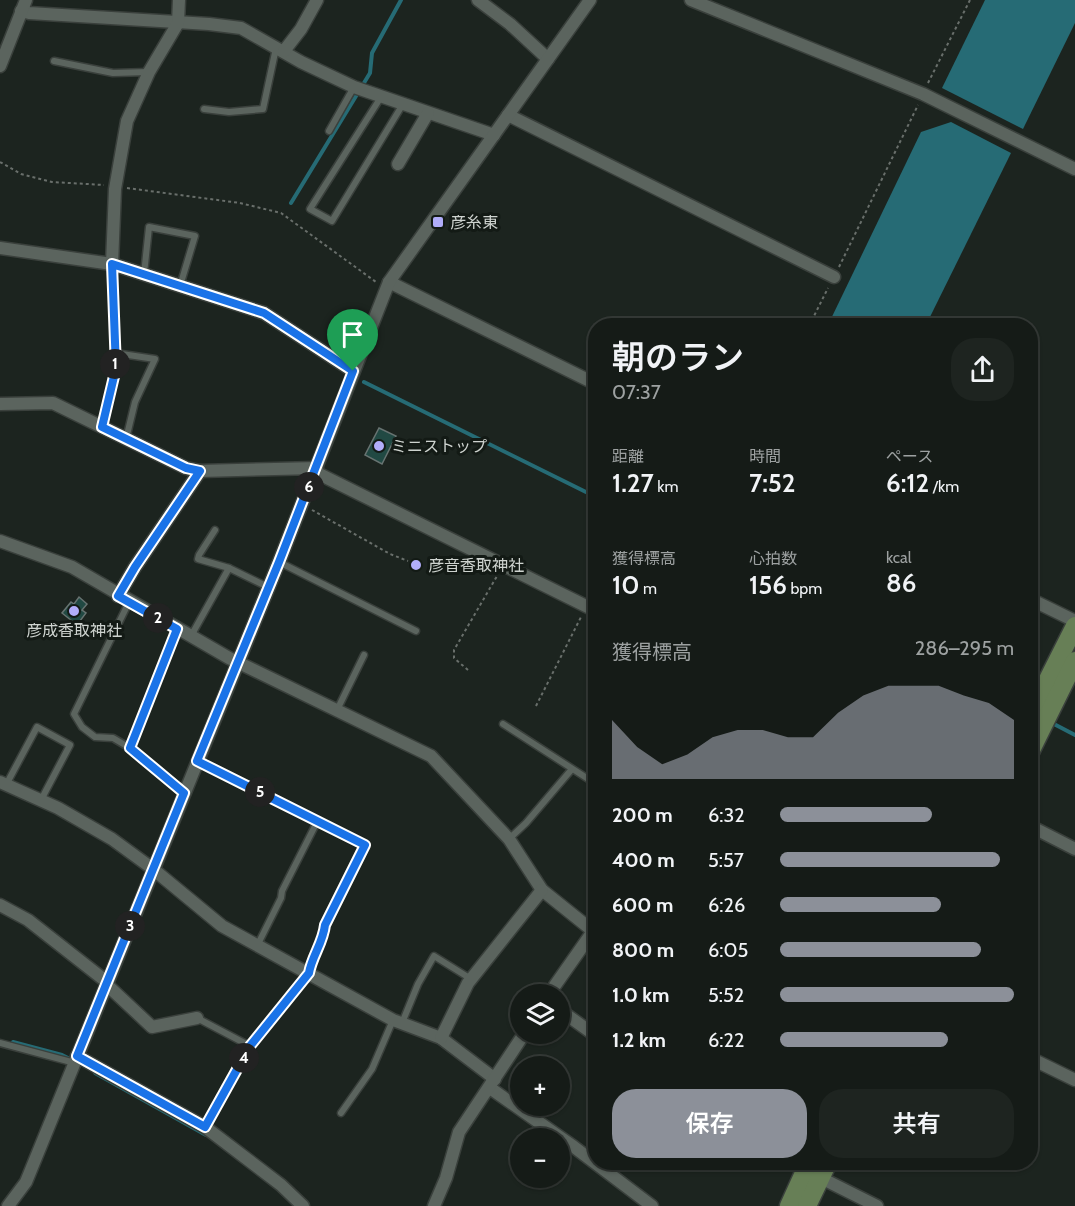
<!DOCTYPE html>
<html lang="ja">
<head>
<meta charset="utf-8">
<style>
	:root { --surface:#151b17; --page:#1e2420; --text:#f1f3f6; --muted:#9da1a1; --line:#343936; --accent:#8c9099 }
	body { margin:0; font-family:Cabin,"Noto Sans JP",sans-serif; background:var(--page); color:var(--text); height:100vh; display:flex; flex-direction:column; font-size:22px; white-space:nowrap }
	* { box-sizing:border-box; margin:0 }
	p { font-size:20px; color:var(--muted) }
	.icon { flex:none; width:33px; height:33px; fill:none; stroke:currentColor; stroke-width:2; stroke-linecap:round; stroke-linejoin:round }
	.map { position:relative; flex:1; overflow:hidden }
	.side { position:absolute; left:588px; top:318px; width:450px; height:852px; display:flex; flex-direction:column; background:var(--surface); border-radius:24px; box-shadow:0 2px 4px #0004,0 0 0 2px var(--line) }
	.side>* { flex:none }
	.buttons { position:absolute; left:510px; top:984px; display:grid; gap:12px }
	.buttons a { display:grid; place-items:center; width:60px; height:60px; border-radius:50%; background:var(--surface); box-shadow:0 2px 4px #0004,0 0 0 2px var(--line); font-size:30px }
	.pin { position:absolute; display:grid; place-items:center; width:51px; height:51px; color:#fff; margin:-62px -26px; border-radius:50% 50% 50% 0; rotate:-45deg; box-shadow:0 0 6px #0007 }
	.pin .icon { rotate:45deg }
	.km { position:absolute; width:30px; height:30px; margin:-15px; border-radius:50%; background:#222; color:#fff; font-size:16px; line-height:30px; text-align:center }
	.round { display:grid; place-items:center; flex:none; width:63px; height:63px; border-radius:24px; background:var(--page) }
	.overview { display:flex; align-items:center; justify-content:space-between; height:102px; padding:0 24px }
	h1 { font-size:33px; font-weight:600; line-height:45px }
	.metrics { display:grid; grid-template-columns:repeat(3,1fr); gap:9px; height:102px; padding:6px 24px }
	.metrics div { display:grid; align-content:center }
	.metrics b { font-size:26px; font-weight:600 }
	.metrics small { font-size:16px; font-weight:400 }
	.metrics p { font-size:16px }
	.chart { height:168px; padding:12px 24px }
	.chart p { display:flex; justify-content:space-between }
	.chart svg { width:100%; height:108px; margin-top:6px; fill:var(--accent); opacity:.7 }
	.action { display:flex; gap:12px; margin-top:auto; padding:12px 24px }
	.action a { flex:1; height:69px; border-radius:24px; background:var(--accent); color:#fff; font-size:24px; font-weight:600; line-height:69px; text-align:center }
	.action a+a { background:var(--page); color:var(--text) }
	ul { padding:0 24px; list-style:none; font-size:20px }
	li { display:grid; grid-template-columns:96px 72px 1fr; align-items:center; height:45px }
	li i { height:15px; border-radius:8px; background:var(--accent) }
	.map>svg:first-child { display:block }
</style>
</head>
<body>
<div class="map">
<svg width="1075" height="1206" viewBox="0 0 1075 1206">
	<rect width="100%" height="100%" fill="#1c241f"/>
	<g fill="#266b75">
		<path d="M985,0h90v23l-52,106 -81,-41z"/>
		<path d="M951,122l60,31 -85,172h-98l93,-193z"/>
	</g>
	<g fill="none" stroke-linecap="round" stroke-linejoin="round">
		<g stroke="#266b75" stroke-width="4">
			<path d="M291,203l79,-130 2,-20 29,-53"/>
			<path d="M364,382l232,115"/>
			<path d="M1052,723l23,12"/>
			<path d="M13,1042l49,13 8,4"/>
			<path d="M95,1073l111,62"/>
		</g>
	</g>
	<g fill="#214943" stroke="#677371" stroke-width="1.5">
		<path d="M379,428l17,8 -14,28 -17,-9z"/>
		<path d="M79,597l8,7 -5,6 4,3 -9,12 -15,-12 9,-11 3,2z"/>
	</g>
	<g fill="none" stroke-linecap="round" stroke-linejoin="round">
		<g stroke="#3a403c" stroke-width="9">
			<g id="lane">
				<path d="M54,61l59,12 36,-1"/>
				<path d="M381,97l-71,112 22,12 71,-117"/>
				<path d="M204,109l25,3 34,-3 13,-61"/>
				<path d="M329,131l25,-44"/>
				<path d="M144,274l5,-47 46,9 -15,50"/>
				<path d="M115,353l40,6 -20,43 -9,37"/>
				<path d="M103,427l13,-59 -4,-103"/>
				<path d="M215,530l-16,25 -1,4 31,9 39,19"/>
				<path d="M279,562l137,69"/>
				<path d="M129,602l-55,112 8,13 13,10 18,1 17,10 47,-119"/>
				<path d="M191,636l38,-68"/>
				<path d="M337,710l27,-55"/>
				<path d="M503,724l93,60"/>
				<path d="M130,748l55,45"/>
				<path d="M198,761l167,84 -40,80c-2,18 -13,31 -16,48l-59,73 -45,81"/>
				<path d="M6,785l31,-58 33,18 -29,55"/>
				<path d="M509,839l17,-16 46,-54"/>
				<path d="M257,946l24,-48 1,-7 36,-71"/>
				<path d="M197,1018l53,28"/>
				<path d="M402,1023l16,-39 16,-28 37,23"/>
				<path d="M0,1043l75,20"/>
				<path d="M341,1113l31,-44 21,-49"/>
			</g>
		</g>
		<g stroke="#3a403c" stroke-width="15">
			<g id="street">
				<path d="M478,0l32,24 38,35"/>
				<path d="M691,0l232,94 152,75"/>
				<path d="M21,11l8,2 180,11 32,4 60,34 53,25 140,48"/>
				<path d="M284,51l17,-22 16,-29"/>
				<path d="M0,66l26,-66"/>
				<path d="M508,115l326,162"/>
				<path d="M398,164l30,-51"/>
				<path d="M0,248l112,16 152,49 89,58"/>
				<path d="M112,264l3,-75 12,-68 22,-49 29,-49 1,-23"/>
				<path d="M389,282l207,102"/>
				<path d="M0,404l53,-1 133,65 14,3 117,-3"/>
				<path d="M315,472l281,139"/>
				<path d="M0,541l72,26 157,91 202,98 78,83 33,51 51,41"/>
				<path d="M118,596l17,-29 65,-96"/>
				<path d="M1030,599l45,22"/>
				<path d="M0,782l58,26 54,31 41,30 69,57 171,94 48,18 54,41"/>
				<path d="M1030,826l45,23"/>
				<path d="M0,905l28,15 79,62"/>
				<path d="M106,984l46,43 45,-9"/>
				<path d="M549,994l47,-67"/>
				<path d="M560,1010l36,26"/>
				<path d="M441,1038l27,-55 74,-93"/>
				<path d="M77,1056l128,71 76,58 22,21"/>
				<path d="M1030,1058l45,22"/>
				<path d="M490,1088l84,59 78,59"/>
				<path d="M789,1162l88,44"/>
				<path d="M8,1206l18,-24 253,-620 110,-280 201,-282"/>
				<path d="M434,1206l12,-28 13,-46 65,-98"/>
			</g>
		</g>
		<g stroke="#3a403c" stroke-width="21">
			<g id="primary">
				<path d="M1030,715l45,-89"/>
				<path d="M1030,752l45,-91"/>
				<path d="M789,1206l20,-44"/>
				<path d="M807,1206l21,-44"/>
			</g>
		</g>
		<g stroke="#696f6b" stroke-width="2" stroke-dasharray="3 3" stroke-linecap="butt">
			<path d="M928,83l42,-83"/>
			<path d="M0,162l21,12 31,8 52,3"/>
			<path d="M127,188l113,15 41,10 95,69"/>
			<path d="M839,267l79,-162"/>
			<path d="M809,326l19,-38"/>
			<path d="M312,510l78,44 18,7"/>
			<path d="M468,670l-14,-12v-8l43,-74"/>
			<path d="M536,706l45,-89"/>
		</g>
		<use href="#lane" stroke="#5b645e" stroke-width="6"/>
		<use href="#street" stroke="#5b645e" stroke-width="12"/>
		<use href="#primary" stroke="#677f56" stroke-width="18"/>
	</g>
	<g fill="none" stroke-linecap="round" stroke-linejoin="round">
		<g stroke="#fff" stroke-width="12">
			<path id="route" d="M112,264l152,49 89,58 -74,191 -82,199 168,84 -40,80c-2,18 -13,31 -16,48l-59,73 -45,81 -128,-71 107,-263 -54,-45 47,-119 -59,-33 17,-29 65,-96 -14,-3 -84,-41 14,-59z"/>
		</g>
		<use href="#route" stroke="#1a73e8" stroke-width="8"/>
	</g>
	<g fill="#b1adfa" stroke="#131a15" stroke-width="2">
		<rect x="432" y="216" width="12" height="12" rx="3"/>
		<circle cx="379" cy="446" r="6"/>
		<circle cx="416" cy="565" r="6"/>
		<circle cx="74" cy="611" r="6"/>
	</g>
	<g text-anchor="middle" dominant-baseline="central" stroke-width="6" stroke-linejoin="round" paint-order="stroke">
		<g font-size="16" fill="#ced3cf" stroke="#131a15" text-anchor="start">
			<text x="450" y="222">彦糸東</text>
			<text x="391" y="446">ミニストップ</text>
			<text x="428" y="565">彦音香取神社</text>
			<text x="74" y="630" text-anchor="middle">彦成香取神社</text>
		</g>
	</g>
</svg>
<div class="buttons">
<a><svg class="icon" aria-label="layers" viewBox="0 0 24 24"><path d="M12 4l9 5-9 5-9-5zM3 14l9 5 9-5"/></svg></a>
<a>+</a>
<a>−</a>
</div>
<div class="pin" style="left:353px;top:371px;background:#1e9e55"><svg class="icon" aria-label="arrive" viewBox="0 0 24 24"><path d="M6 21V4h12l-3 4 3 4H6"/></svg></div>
<b class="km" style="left:115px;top:364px">1</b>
<b class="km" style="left:158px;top:618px">2</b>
<b class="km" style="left:130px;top:926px">3</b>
<b class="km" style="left:244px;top:1058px">4</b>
<b class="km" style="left:260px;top:792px">5</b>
<b class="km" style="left:309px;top:487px">6</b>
<section class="side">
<div class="overview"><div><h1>朝のラン</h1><p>07:37</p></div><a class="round"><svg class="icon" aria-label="share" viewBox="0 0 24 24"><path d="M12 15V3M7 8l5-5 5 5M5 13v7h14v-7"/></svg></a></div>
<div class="metrics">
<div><p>距離</p><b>1.27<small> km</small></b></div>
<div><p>時間</p><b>7:52</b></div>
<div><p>ペース</p><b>6:12<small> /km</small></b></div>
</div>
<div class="metrics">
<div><p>獲得標高</p><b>10<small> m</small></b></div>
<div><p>心拍数</p><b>156<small> bpm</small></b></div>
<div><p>kcal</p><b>86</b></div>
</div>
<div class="chart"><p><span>獲得標高</span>286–295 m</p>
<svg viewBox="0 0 160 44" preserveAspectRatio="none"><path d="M0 44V20L10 31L20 38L30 34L40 27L50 24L60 24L70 27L80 27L90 17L100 10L110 6L120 6L130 6L140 10L150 13L160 20V44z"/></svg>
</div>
<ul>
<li><b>200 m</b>6:32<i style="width:65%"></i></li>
<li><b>400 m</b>5:57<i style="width:94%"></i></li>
<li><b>600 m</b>6:26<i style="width:69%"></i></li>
<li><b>800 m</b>6:05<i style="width:86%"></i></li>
<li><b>1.0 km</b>5:52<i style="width:100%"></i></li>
<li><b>1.2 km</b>6:22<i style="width:72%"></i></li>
</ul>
<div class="action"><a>保存</a><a>共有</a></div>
</section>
</div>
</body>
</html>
